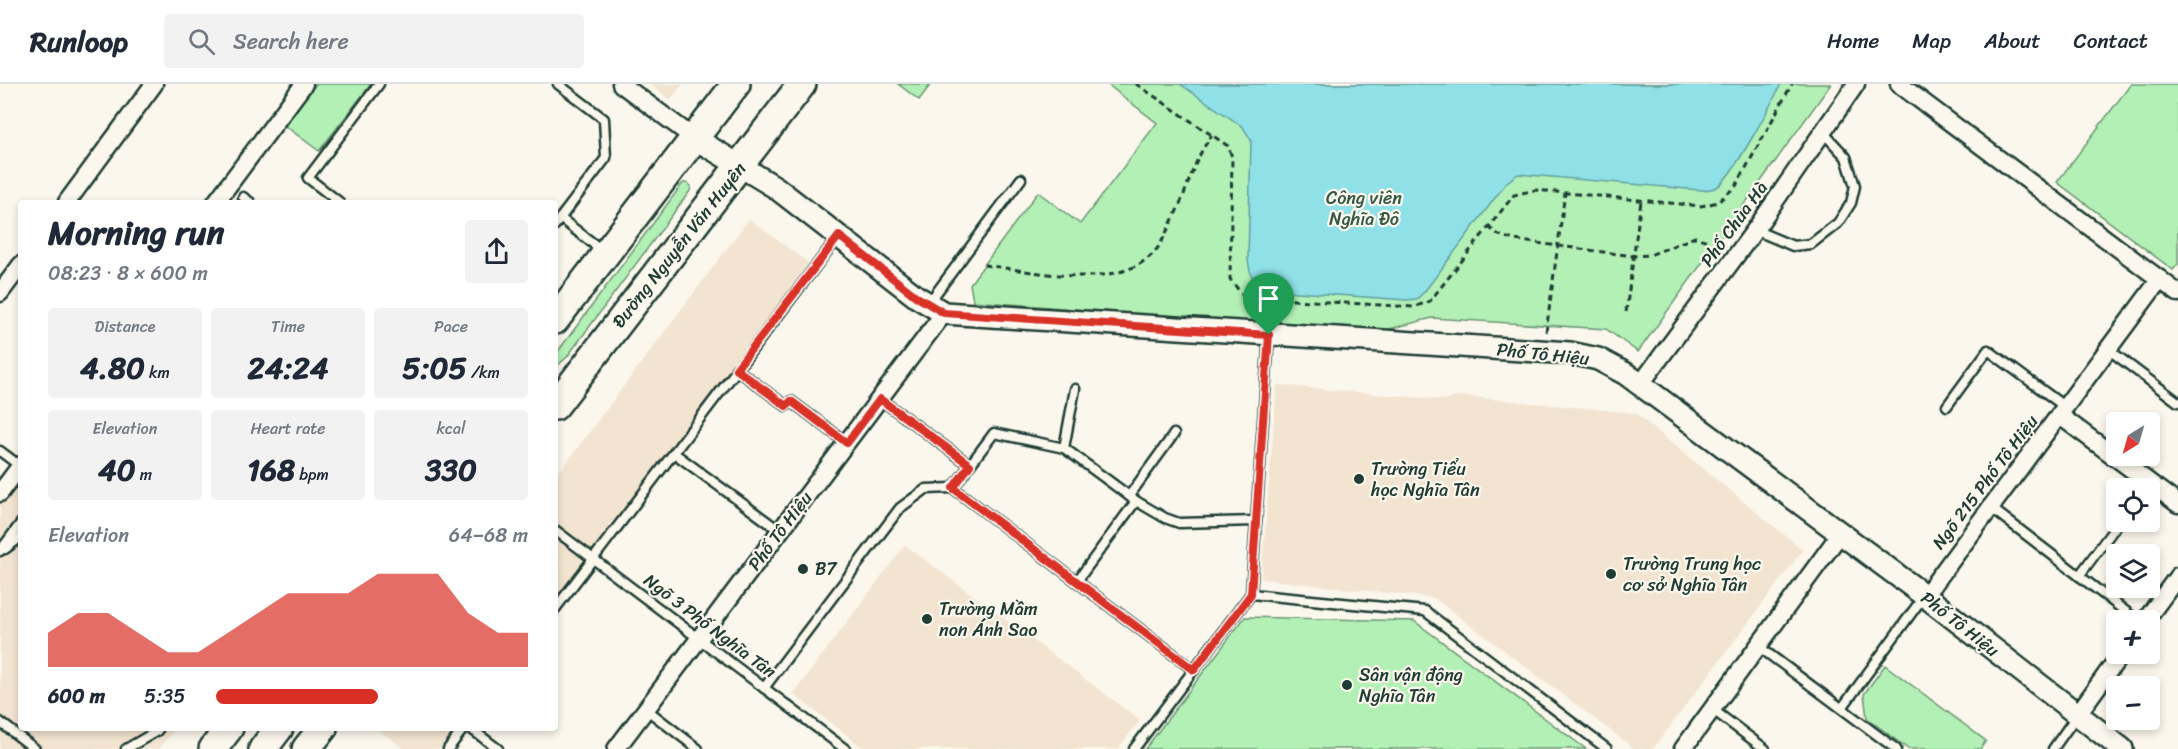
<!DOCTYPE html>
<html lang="en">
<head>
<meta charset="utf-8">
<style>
	:root { --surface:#fff; --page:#f2f2f3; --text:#1f2937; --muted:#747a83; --line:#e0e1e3; --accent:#d93025 }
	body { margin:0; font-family:Sriracha,sans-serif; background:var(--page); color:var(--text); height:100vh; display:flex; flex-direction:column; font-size:22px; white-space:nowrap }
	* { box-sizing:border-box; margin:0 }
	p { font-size:20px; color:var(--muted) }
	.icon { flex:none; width:33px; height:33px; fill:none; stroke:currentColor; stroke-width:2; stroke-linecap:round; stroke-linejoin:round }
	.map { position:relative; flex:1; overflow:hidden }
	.side { position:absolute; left:18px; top:116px; width:540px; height:531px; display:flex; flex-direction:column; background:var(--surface); border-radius:6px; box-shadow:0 3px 9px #0003 }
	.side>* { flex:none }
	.needle { width:39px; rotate:217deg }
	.fabs { position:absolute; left:2106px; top:328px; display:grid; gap:12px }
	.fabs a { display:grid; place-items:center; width:54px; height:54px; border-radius:6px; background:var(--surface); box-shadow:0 3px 9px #0003; font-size:30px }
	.pin { position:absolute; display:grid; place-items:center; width:51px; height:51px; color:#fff; margin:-62px -26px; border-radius:50% 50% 50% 0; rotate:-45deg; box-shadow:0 0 6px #0007 }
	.pin .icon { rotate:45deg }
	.round { display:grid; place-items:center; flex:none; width:63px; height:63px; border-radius:6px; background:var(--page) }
	.summary { display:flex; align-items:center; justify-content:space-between; height:102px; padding:0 30px }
	h1 { font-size:33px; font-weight:700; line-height:45px }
	.stats { display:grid; grid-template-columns:repeat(3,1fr); gap:9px; height:102px; padding:6px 30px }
	.stats div { display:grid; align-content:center; border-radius:6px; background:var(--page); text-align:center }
	.stats b { font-size:30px; font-weight:700 }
	.stats small { font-size:16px; font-weight:400 }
	.stats p { font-size:16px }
	.chart { height:168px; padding:12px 30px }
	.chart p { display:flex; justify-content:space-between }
	.chart svg { width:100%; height:108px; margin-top:6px; fill:var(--accent); opacity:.7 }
	ul { padding:0 30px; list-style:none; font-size:20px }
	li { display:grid; grid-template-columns:96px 72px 1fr; align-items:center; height:45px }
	li i { height:15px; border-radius:8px; background:var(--accent) }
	header { display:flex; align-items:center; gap:36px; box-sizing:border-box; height:84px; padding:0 30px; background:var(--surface); border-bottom:2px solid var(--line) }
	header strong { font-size:28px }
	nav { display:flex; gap:33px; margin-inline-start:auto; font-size:21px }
	.search { width:420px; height:54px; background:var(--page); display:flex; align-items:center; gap:15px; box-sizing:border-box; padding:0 21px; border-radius:6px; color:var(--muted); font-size:22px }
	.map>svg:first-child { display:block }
</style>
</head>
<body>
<header>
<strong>Runloop</strong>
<div class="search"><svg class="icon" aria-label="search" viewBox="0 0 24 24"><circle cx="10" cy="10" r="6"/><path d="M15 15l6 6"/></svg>Search here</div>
<nav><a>Home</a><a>Map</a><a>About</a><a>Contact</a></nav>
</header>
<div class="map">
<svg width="2178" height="665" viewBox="0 0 2178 665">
	<rect width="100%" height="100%" fill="#fbf7ec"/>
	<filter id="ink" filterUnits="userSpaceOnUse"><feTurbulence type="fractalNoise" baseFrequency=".0167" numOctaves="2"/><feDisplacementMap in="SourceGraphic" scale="12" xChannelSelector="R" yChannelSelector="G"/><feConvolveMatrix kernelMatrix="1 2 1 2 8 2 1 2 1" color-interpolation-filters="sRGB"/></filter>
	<g filter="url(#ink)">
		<g fill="#f3e4d1">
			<path d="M650,0h33l-13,16z"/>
			<path d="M749,135l61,45 -255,338v-124z"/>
			<path d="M1277,301l169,15 14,-4 175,17 168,137 -150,199h-18l-201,-151 -173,-19z"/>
			<path d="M21,391v253h154l-16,21h-159v-245z"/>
			<path d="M905,461l235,175 -22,29h-253l-72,-55z"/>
			<path d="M376,644h84l-17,21h-39z"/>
		</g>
		<g fill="#b3f0b5" stroke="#699674" stroke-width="1.5">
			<path d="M316,0h55l-52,67 -35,-26z"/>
			<path d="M898,0h33l-12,16z"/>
			<path d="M1107,0h724l-193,268 -32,-23 -174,-11 -58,15 -401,-32 -3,-17 68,-92 42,32 77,-101z"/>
			<path d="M2131,0h47v180l-5,6 -116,-88z"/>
			<path d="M683,99h4l4,3 -1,5 -123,166 -12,11v-10l4,-8z"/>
			<path d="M1245,533l169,4 172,128h-441z"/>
			<path d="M1885,581l101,76 -6,8h-72l-41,-31 -3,-24z"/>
		</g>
		<path fill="#8fe0e7" stroke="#629f9f" stroke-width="1.5" d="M1180,0h601c-9,19 -49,94 -64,103 -6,3 -11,3 -18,3l-181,-16 -11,8 -82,109 -8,8 -11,1 -137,-10c-15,-6 -19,-13 -21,-30l3,-120 -8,-13z"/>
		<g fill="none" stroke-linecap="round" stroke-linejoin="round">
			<g stroke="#1f3d34" stroke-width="13">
				<g id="service">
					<path d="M243,113l7,5"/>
					<path d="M339,118l-31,-24 71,-94"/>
					<path d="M560,134l43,33"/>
					<path d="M555,141l51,-67 -2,-39 -46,-35"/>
					<path d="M1755,146l38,16 18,-2 27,-21 13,-20 4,-17 -9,-29 -23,-25"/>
					<path d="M928,220l93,-125"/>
					<path d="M2108,265l70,53"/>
					<path d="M736,285l50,37 5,-5 56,42"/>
					<path d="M880,315l90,66 24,-32 70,15 72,53 29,17 14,5 77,-2"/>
					<path d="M1947,322l41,-56 77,57"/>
					<path d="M1064,364l11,-59"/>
					<path d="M0,367l20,15"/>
					<path d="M674,369l106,78"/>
					<path d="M970,381l-17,23 241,182"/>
					<path d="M1129,412l45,-62"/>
					<path d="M1990,423l148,114"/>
					<path d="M555,446l290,219"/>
					<path d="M5,465l16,-12"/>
					<path d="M0,467l21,-28"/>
					<path d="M2079,492l40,-54"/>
					<path d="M1077,497l59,-80"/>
					<path d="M1251,510l174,17 182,138"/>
					<path d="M555,525l283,-372"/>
					<path d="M1758,562l138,103"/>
					<path d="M764,604l136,-180 26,-19 27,-1"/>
					<path d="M1842,624l82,-112"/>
					<path d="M646,625l52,40"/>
					<path d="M1712,625l53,40"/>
					<path d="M0,638l35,27"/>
					<path d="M470,644l28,21"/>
					<path d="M126,665l31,-18 2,-3"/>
					<path d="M448,665l16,-21"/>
					<path d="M1134,665l117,-155 18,-259"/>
					<path d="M2053,665l24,-34"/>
				</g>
			</g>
			<g stroke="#1f3d34" stroke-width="21">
				<g id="minor">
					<path d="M621,0l73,54"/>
					<path d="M1899,0l279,209"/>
					<path d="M67,118l87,-118"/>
					<path d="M216,118l88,-118"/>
					<path d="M0,209l21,-28"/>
					<path d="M1640,301l115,-155 101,-146"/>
					<path d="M2059,331l119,89"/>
					<path d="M0,409l21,-28"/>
					<path d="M1925,512l235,-317"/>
					<path d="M2145,537l33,-45"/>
					<path d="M2077,631l44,-61"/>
					<path d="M616,665l328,-436"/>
					<path d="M1683,665l157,-215"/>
				</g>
			</g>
			<g stroke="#1f3d34" stroke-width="26">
				<path id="tertiary" d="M694,54l81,49 142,110 27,16 626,40 28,6 28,15 299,222 197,153"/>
			</g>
			<g stroke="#1f3d34" stroke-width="32">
				<g id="primary">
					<path d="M555,236l181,-236"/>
					<path d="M555,322l247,-322"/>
					<path d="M213,665l16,-21"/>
					<path d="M263,665l16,-21"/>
					<path d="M306,665l17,-21"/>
				</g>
			</g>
			<g stroke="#1f3d34" stroke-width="3" stroke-dasharray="6 4.5" stroke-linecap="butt">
				<path d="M1136,0l92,62 4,11 -2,122 14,18 170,10 16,-6 84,-106 21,-5 166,16 17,-4 18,-16 56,-102"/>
				<path d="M1488,143l11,8 15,5 119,16 17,-1 45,-18 13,4"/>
				<path d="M984,181c51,6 151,32 179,-26 8,-16 17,-33 23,-50 7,-20 13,-36 26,-54"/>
				<path d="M1626,228l15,-111"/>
				<path d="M1546,248l19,-139"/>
			</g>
			<use href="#service" stroke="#fbf7ec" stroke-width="8"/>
			<use href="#minor" stroke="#fbf7ec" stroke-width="16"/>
			<use href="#tertiary" stroke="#fbf7ec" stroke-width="21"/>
			<use href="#primary" stroke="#fbf7ec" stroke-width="27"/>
		</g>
	</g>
	<g fill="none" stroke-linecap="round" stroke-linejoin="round" filter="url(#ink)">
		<g stroke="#fff" stroke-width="12">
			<path id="route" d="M839,152l78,61 27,16 325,22 -18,259 -57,76 -241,-182 17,-23 -90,-66 -33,44 -56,-42 -5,5 -50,-37z"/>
		</g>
		<use href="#route" stroke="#d93025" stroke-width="8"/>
	</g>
	<g fill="#1f3d34" stroke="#fbf7ec" stroke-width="2">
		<circle cx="1359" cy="395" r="6"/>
		<circle cx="803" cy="485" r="6"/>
		<circle cx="1611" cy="490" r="6"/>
		<circle cx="927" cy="535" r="6"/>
		<circle cx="1347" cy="601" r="6"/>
	</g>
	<g text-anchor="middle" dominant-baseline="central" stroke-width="4.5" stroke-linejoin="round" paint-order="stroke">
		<g font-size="18" fill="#355847" stroke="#fbf7ec">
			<text x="1364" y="114">Công viên<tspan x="1364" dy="21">Nghĩa Đô</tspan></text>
		</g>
		<g font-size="18" fill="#1f3d34" stroke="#fbf7ec">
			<text transform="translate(1734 140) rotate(-54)">Phố Chùa Hà</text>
			<text transform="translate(679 161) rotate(-52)">Đường Nguyễn Văn Huyên</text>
			<text transform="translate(1543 270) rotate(6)">Phố Tô Hiệu</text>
			<text transform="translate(1985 398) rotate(-53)">Ngõ 215 Phố Tô Hiệu</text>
			<text transform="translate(780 447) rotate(-53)">Phố Tô Hiệu</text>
			<text transform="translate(1960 540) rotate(38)">Phố Tô Hiệu</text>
			<text transform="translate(710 542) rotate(37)">Ngõ 3 Phố Nghĩa Tân</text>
		</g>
		<g font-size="18" fill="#1f3d34" stroke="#fbf7ec" text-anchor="start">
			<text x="1371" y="385">Trường Tiểu<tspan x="1371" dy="21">học Nghĩa Tân</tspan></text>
			<text x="1623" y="480">Trường Trung học<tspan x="1623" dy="21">cơ sở Nghĩa Tân</tspan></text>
			<text x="815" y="485">B7</text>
			<text x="939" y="525">Trường Mầm<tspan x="939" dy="21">non Ánh Sao</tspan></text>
			<text x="1359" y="591">Sân vận động<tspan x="1359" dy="21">Nghĩa Tân</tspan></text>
		</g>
	</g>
</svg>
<div class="fabs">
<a><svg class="needle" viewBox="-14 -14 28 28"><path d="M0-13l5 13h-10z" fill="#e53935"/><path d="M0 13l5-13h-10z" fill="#747a83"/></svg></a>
<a><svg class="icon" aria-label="locate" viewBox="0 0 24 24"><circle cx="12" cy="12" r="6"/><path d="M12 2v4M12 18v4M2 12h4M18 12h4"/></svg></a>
<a><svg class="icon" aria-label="layers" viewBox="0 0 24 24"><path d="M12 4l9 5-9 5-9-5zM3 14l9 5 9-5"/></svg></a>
<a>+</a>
<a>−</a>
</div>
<div class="pin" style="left:1269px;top:251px;background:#1e9e55"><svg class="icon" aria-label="arrive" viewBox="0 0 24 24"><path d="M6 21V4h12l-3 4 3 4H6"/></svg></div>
<section class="side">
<div class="summary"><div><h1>Morning run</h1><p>08:23 · 8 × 600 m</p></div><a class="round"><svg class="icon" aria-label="share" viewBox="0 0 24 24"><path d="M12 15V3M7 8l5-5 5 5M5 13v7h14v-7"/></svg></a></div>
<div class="stats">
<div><p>Distance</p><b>4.80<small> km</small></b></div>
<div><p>Time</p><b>24:24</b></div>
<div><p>Pace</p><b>5:05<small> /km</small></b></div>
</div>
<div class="stats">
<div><p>Elevation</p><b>40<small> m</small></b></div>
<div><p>Heart rate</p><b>168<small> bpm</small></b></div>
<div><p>kcal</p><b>330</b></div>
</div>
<div class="chart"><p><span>Elevation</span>64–68 m</p>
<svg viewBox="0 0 160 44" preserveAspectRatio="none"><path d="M0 44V30L10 22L20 22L30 30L40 38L50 38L60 30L70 22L80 14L90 14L100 14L110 6L120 6L130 6L140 22L150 30L160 30V44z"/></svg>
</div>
<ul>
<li><b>600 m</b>5:35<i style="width:52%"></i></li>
</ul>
</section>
</div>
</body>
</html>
